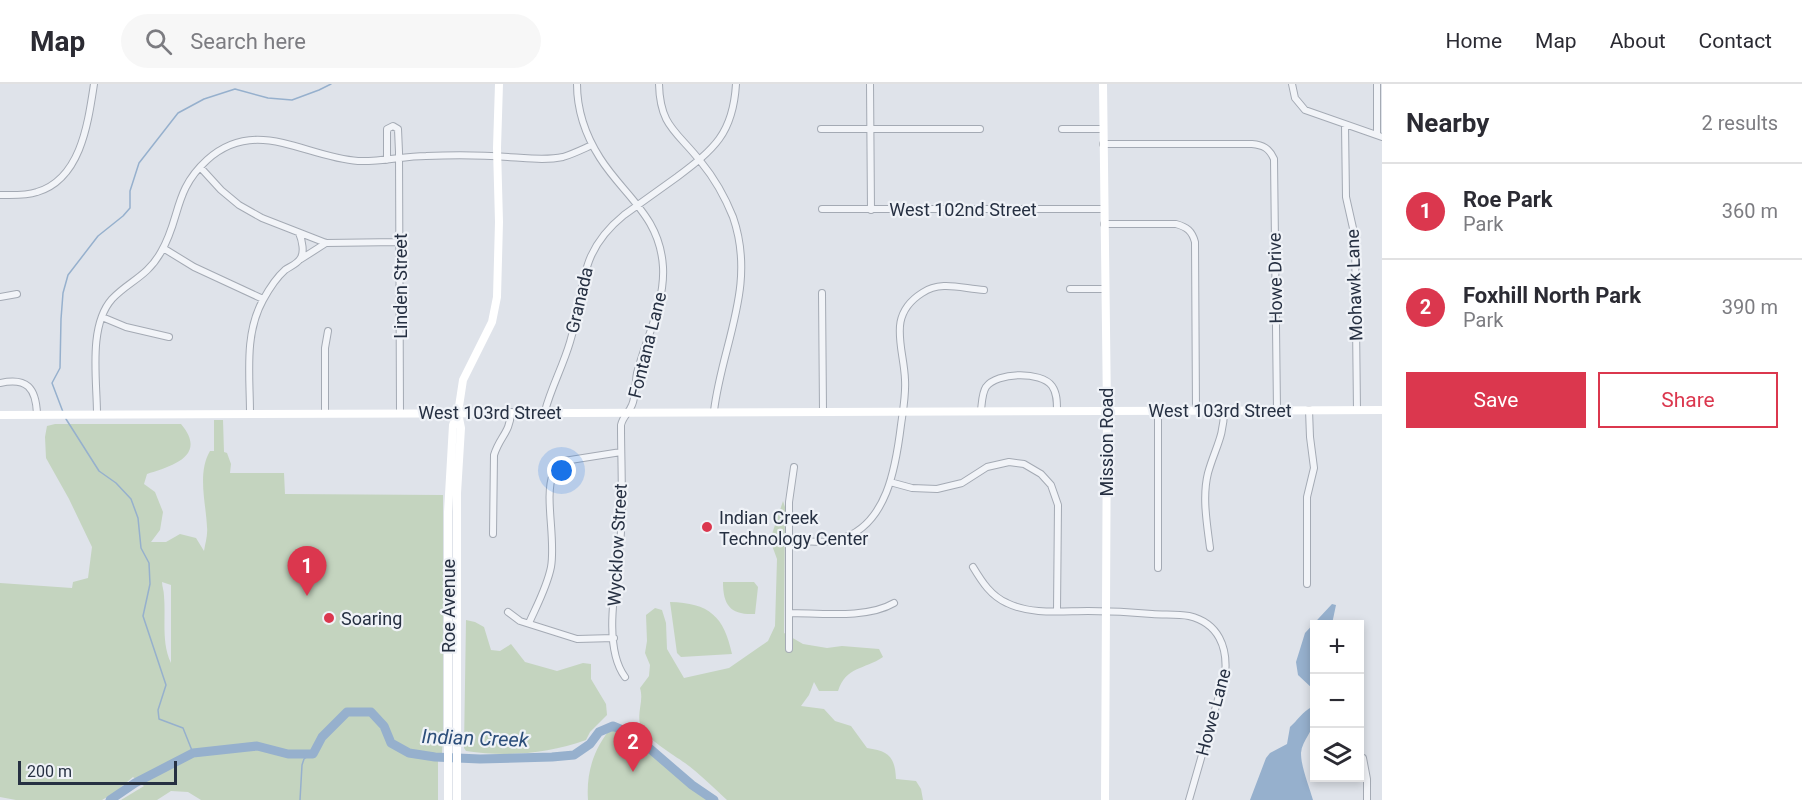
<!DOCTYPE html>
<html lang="en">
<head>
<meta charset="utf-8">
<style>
	:root { --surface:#fff; --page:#f7f7f7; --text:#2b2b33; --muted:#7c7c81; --line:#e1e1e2; --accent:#db374e }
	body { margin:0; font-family:Roboto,sans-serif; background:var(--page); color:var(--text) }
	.controls { position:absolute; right:18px; bottom:18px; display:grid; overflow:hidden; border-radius:0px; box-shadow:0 3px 9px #0003 }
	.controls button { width:54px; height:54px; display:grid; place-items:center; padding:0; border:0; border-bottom:2px solid var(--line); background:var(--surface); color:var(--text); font:30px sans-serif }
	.scale { position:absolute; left:18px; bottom:15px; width:159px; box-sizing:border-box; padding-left:6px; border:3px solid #263042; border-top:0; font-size:16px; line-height:21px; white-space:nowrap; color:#263042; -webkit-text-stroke:4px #eff2f7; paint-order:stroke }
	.you { position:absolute; left:562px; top:387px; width:21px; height:21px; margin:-15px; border:4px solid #fff; border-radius:50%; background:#1a73e8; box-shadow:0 0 0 9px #1a73e833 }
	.badge { display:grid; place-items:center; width:39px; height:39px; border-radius:50%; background:var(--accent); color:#fff; font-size:20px; font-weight:700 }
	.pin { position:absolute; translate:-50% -50px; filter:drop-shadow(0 2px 3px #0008) }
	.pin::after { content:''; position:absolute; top:32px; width:21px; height:18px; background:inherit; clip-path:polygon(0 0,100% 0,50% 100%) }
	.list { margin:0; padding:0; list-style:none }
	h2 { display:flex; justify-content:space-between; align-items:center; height:78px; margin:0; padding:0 24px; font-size:26px }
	h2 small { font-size:20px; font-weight:400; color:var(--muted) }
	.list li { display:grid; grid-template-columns:39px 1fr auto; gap:18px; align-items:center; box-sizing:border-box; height:96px; padding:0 24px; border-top:2px solid var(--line) }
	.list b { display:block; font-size:22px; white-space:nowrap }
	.list p { margin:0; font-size:20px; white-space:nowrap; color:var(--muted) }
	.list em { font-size:20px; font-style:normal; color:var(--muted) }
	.actions { display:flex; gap:12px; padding:18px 24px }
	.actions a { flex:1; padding:14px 0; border:2px solid var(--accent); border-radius:0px; text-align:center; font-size:21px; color:var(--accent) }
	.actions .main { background:var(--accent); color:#fff }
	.icon { flex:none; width:33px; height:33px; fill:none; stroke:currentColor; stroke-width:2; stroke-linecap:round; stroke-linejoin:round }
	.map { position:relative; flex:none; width:1382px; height:716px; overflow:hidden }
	header { display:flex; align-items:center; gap:36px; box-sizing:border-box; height:84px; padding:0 30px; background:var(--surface); border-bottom:2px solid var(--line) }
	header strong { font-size:28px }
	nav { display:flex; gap:33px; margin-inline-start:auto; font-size:21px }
	.search { width:420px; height:54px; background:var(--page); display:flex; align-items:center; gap:15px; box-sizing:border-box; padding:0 21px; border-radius:33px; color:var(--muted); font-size:22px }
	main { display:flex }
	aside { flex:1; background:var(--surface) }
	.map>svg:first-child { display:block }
	.green { fill:#c4d4bf; fill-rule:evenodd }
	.water { fill:#96b0cd }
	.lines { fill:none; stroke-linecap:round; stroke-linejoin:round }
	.stream { stroke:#96b0cd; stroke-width:1.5 }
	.river { stroke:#96b0cd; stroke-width:9 }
	.minor-casing { stroke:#a4aab4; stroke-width:8 }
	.minor { stroke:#f2f4f8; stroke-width:6 }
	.secondary { stroke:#fff; stroke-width:8 }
	.poi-dot { fill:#db374e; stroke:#eff2f7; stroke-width:2 }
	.labels { text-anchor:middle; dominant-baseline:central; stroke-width:4.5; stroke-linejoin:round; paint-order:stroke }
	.street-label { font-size:18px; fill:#263042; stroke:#eff2f7 }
	.poi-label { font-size:18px; fill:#263042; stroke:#eff2f7; text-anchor:start }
	.water-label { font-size:20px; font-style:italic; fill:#2c4e7a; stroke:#eff2f7 }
</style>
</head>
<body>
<header>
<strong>Map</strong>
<div class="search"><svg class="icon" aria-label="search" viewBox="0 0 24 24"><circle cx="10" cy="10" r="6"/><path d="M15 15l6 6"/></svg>Search here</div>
<nav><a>Home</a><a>Map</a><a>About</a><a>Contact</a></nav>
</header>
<main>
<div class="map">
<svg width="1382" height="716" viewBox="0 0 1382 716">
	<rect width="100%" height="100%" fill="#dfe3ea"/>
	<!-- green -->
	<path class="green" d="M214 336H223L224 368 227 369 231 380 230 389H284L285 410 443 411V652L442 670 438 669V716H201L188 708 171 707 157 716H121L144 702 133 693 114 709 102 716H16L0 713V499L72 504 73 498 88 494 92 463 69 415 46 374 45 353 47 342 55 340H181C208 372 172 382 147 390L144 400 155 408 163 428 160 446 151 458H166L180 450 196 454 204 467C205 460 208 451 207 443 206 419 197 389 210 367H214ZM162 498 171 501V579C161 558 166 534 164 512 164 507 162 502 162 498Z
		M783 417 785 423 784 549 803 560 827 564 842 562 879 565 883 573C864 586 846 582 838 607H819L814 598 809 611 801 622 824 625 835 637 851 642 867 664C889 667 895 673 896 695L916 697 921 705 923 716H727C714 704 700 690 685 679 674 671 644 654 640 640 637 627 644 617 640 604L649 592 650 581 645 569 647 557 646 531 655 524 662 526 666 539 667 565 684 594 729 584 768 557 775 542 777 475 770 456Z
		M723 498H754L758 503 755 530C731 531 723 522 723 498Z
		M670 518C709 519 724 532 732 570L681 573 677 569Z
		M466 536 475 538 484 543 491 566 500 567 511 560 525 578 557 587 583 579 591 580V595L606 620 607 631 590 648 586 656C547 670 506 673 466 667L464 664Z
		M613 642 634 651 692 701 714 716H588C586 688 594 663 613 642Z"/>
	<!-- water -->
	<path class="water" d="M1332 520 1336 521 1332 540H1314V606L1298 591 1296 578 1305 549Z
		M1312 623C1323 639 1302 653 1301 669 1301 683 1309 702 1313 716H1250L1266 674 1270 669 1287 660 1290 643C1297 637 1303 627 1312 623Z"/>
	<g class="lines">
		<!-- stream -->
		<path class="stream" d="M63 328 52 299 60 284 61 235 63 209 68 191 98 152 123 132 130 124V107L139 79 178 29 204 15 235 5 268 14 292 16 319 6 331 0
			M66 335 99 387 116 399 131 415 138 434 141 464 149 479 150 500 143 532 166 601 158 626 159 635 183 644 193 669
			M300 716 302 681 304 675 311 670"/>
		<!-- river -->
		<path class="river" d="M110 716 135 699 193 669 257 662 288 670H313L322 653 347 628H371L384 642 391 659 409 669 435 673 480 675 552 673 574 671 590 660 599 648 613 642 634 651 692 701 714 716"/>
		<defs>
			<path id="minor" d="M577 0C577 26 586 52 600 74 624 112 660 132 663 183 665 219 646 254 637 289 635 299 636 312 632 321 629 329 623 332 621 341 621 376 623 412 621 447 619 487 600 559 625 593
				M659 0C660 43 677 47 701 78 715 95 725 113 733 133 757 202 722 260 714 327
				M870 0 871 126
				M1292 0 1295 14 1305 26 1382 53
				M1377 0V51
				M1345 41 1346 113 1355 153 1357 326
				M821 45H980
				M1062 45H1103
				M1103 60H1252C1263 61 1269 64 1274 75L1277 326
				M387 76V45L393 42 398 45 399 68 400 329
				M200 83 221 106 239 121 262 134 326 159 399 158
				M0 111C12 111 25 112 37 108 81 95 88 39 94 0
				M822 125H1104
				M1104 140H1176C1187 143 1192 147 1195 158L1196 326
				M163 164 194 183 263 215
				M301 175 326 159
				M1070 205H1105
				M822 209 823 327
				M0 213 17 210
				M102 233 126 243 169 253
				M0 299C27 293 36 304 37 330
				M981 326C982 319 982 309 986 303 997 288 1041 287 1052 302 1057 309 1057 318 1057 326
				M545 327C551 304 563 282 570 258 586 205 576 170 624 131 642 118 659 106 677 93 714 65 733 50 736 0
				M325 328V264L328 247
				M250 329C250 292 244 250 263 216 269 205 276 194 285 186 289 183 297 180 300 175 305 169 302 156 299 149
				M97 330C97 296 88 242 112 215 129 197 147 193 161 168 181 134 173 107 207 76 256 32 304 73 358 77 381 78 404 72 426 72 453 71 481 71 508 73 526 74 545 77 563 73 573 70 583 65 592 61
				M890 398 912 404 937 405 962 399 987 383 1009 378 1024 380 1041 390 1051 401 1058 421 1057 527
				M493 450 494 371C500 352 510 349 511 328
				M790 456C806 457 824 460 840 455 887 442 896 382 901 341 903 326 906 311 905 296 904 263 886 232 922 209 941 196 963 205 984 206
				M1210 464C1207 440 1202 413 1208 389 1215 364 1224 353 1224 326
				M973 483C982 498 991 512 1007 519 1031 531 1062 527 1088 527 1110 527 1131 528 1152 530 1164 531 1177 530 1189 532 1219 539 1228 564 1225 591L1189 716
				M1158 484V326
				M1307 500V413L1314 384 1310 353 1309 326
				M508 528 520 537 577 555 614 554
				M789 529C820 529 867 535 894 519
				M529 539C537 521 547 503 551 483 556 455 544 413 553 390 555 384 559 380 564 377L621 368
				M789 565V418L794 383
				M1363 674 1367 695V716"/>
		</defs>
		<!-- minor casing -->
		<use href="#minor" class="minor-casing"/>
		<!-- minor -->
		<use href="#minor" class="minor"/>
		<!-- secondary -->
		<path class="secondary" d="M1103 0 1107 326 1105 716
			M0 331 1382 326
			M448 716V428L453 341 458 329 463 296 492 238 497 213 499 138 497 64 499 0
			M457 716V409L461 344 458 329"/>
	</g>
	<!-- markers -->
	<g class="poi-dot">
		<circle cx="707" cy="443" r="6"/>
		<circle cx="329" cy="534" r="6"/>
	</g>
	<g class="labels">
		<!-- street labels -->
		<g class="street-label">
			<text x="963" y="125">West 102nd Street</text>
			<text transform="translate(1275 194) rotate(-91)">Howe Drive</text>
			<text transform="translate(1354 201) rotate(-92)">Mohawk Lane</text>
			<text transform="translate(400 202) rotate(-90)">Linden Street</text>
			<text transform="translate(579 216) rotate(-77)">Granada</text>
			<text transform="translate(647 261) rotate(-76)">Fontana Lane</text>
			<text x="1220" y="326">West 103rd Street</text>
			<text x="490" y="328">West 103rd Street</text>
			<text transform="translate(1106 358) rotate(-90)">Mission Road</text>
			<text transform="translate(617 461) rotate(-87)">Wycklow Street</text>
			<text transform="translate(448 522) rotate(-90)">Roe Avenue</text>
			<text transform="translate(1213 628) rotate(-75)">Howe Lane</text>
		</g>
		<!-- poi labels -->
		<g class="poi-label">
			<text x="719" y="433">Indian Creek<tspan x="719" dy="21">Technology Center</tspan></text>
			<text x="341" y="534">Soaring</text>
		</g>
		<!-- water labels -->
		<g class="water-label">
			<text transform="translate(475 654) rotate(2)">Indian Creek</text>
		</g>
	</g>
</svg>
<div class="controls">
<button>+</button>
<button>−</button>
<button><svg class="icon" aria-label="layers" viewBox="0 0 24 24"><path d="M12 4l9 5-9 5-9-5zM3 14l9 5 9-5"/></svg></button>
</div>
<div class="scale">200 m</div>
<div class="you"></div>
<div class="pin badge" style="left:307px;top:512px">1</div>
<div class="pin badge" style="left:633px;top:688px">2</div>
</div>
<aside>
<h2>Nearby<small>2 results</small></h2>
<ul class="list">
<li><span class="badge">1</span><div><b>Roe Park</b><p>Park</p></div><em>360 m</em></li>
<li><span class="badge">2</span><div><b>Foxhill North Park</b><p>Park</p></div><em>390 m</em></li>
</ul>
<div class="actions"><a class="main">Save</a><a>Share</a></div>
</aside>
</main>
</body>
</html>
